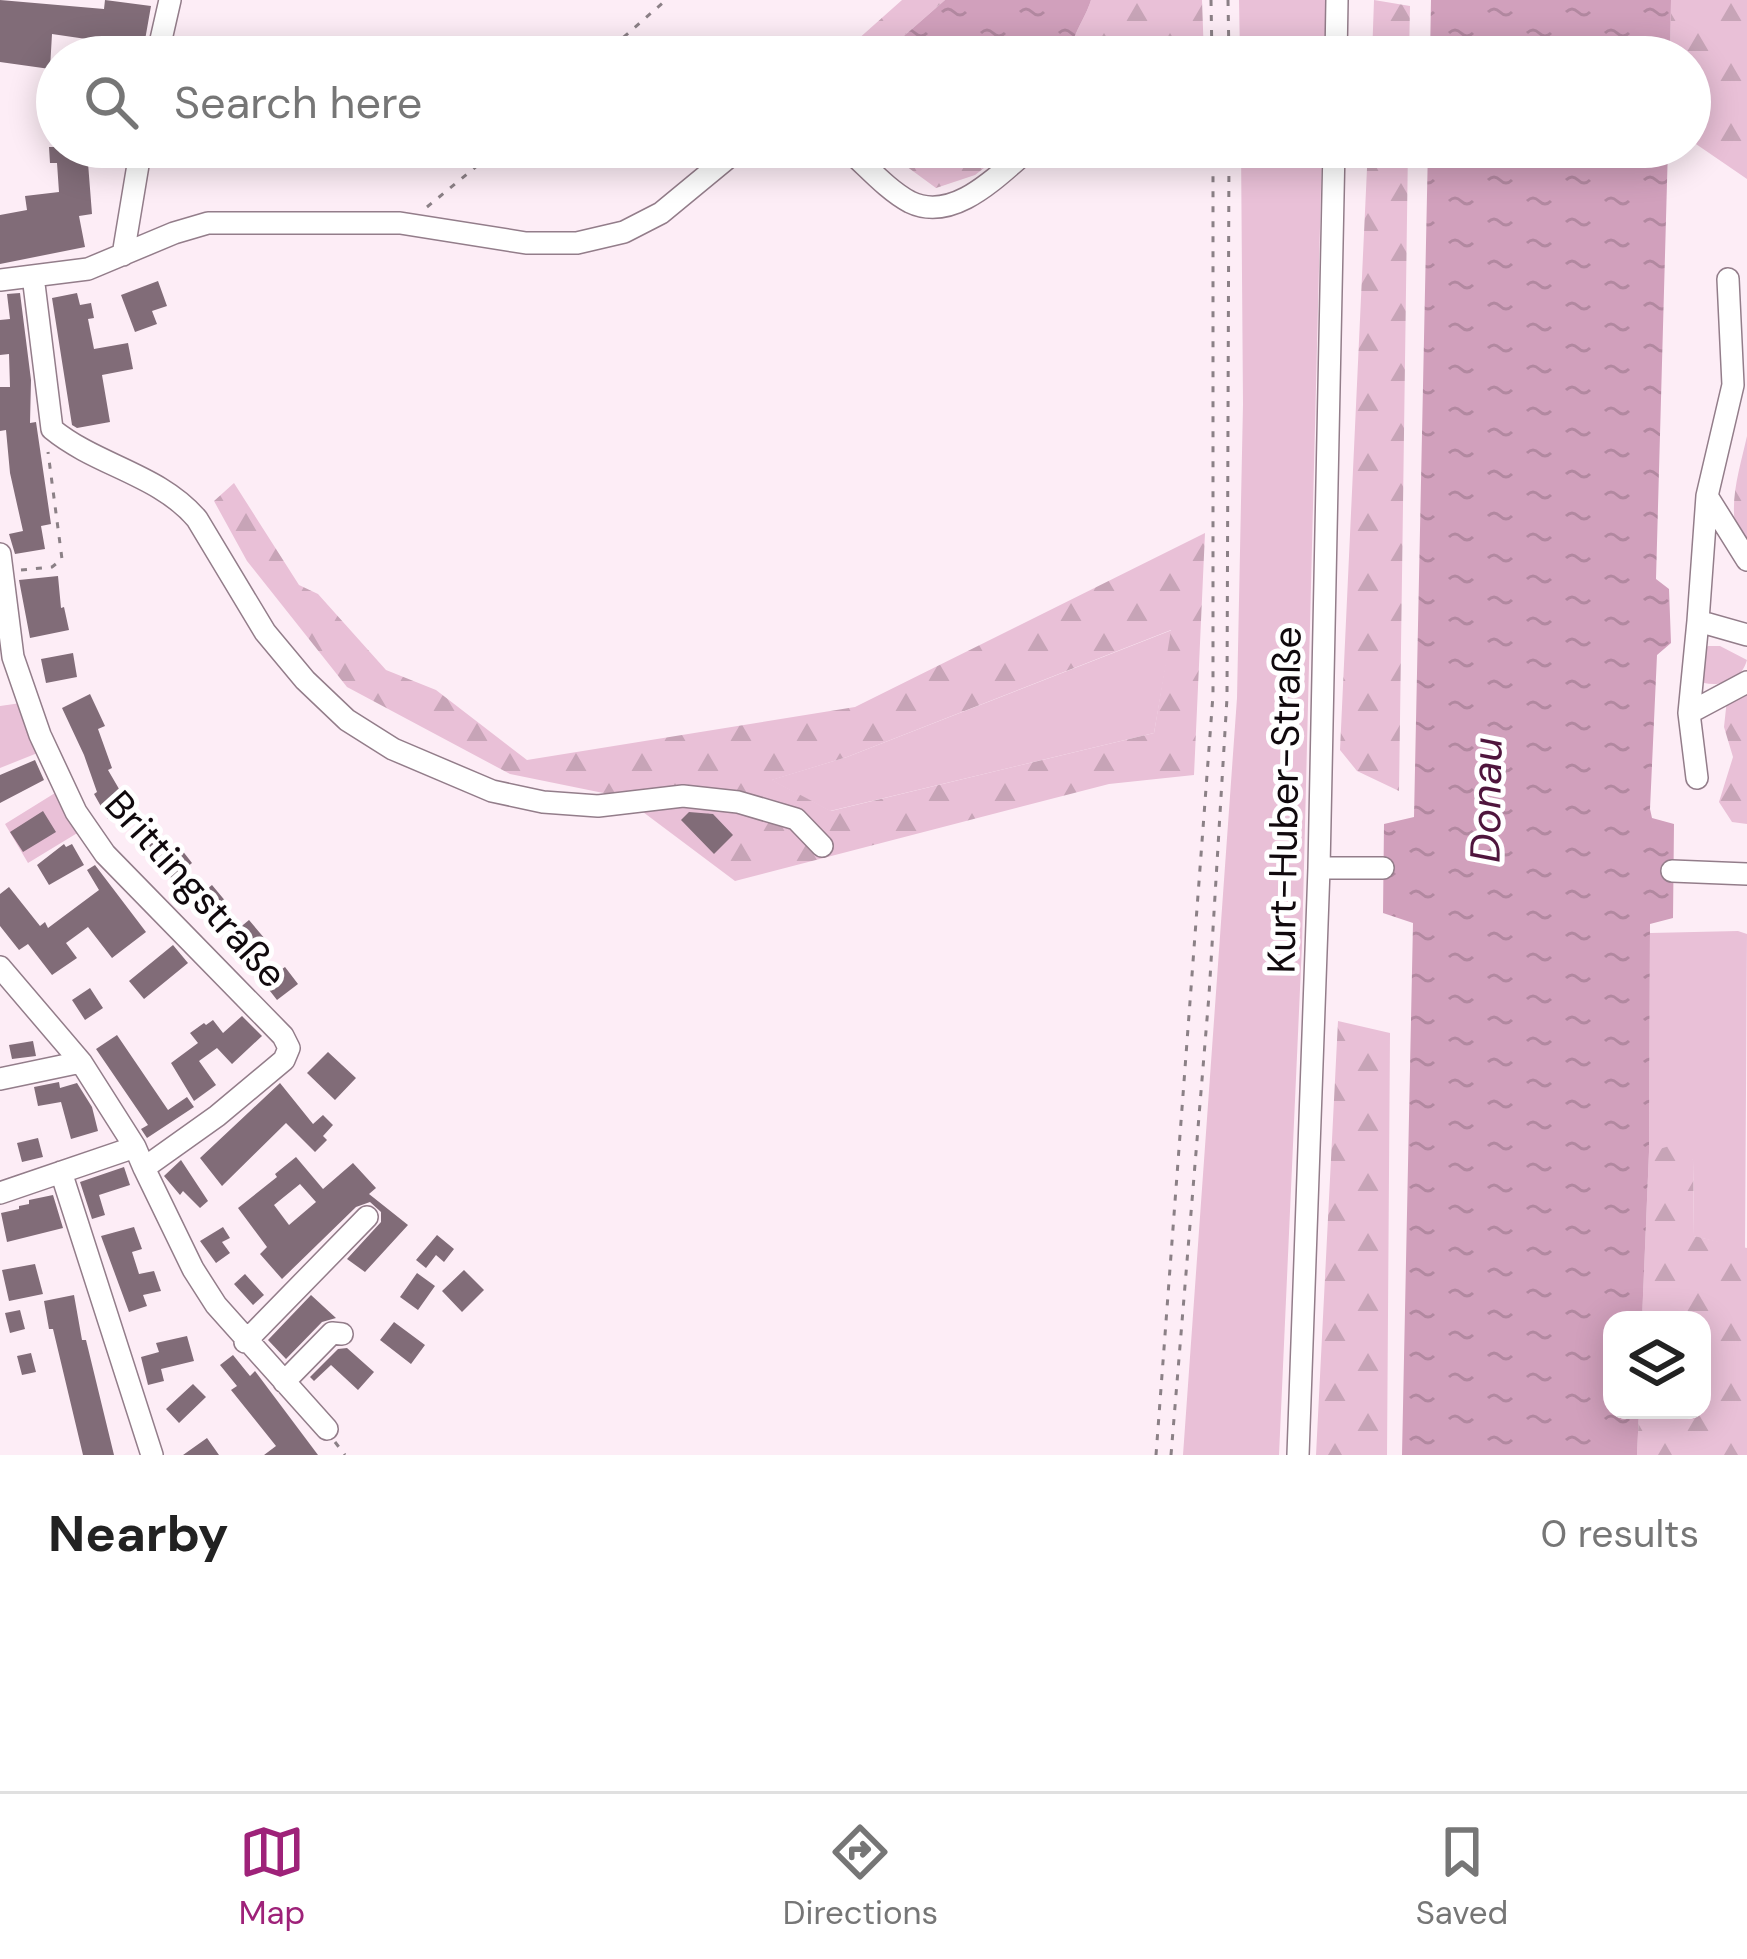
<!DOCTYPE html>
<html lang="en">
<head>
<meta charset="utf-8">
<style>
	:root { --surface:#fff; --page:#f2f2f2; --text:#222; --muted:#767676; --line:#e0e0e0; --accent:#9e2279 }
	body { margin:0; font-family:"DM Sans",sans-serif; background:var(--page); color:var(--text) }
	.controls { position:absolute; right:36px; bottom:36px; display:grid; overflow:hidden; border-radius:24px; box-shadow:0 6px 30px #0003 }
	.controls button { width:108px; height:108px; display:grid; place-items:center; padding:0; border:0; border-bottom:3px solid var(--line); background:var(--surface); color:var(--text); font:60px sans-serif }
	.list { margin:0; padding:0; list-style:none }
	h2 { display:flex; justify-content:space-between; align-items:center; height:156px; margin:0; padding:0 48px; font-size:51px }
	h2 small { font-size:39px; font-weight:400; color:var(--muted) }
	.icon { flex:none; width:66px; height:66px; fill:none; stroke:currentColor; stroke-width:2; stroke-linecap:round; stroke-linejoin:round }
	.map { position:relative; flex:none; width:1747px; height:1455px; overflow:hidden }
	.search { position:absolute; background:var(--surface); box-shadow:0 6px 30px #0003; left:36px; right:36px; top:36px; height:132px; display:flex; align-items:center; gap:30px; box-sizing:border-box; padding:0 42px; border-radius:66px; color:var(--muted); font-size:45px }
	.sheet { height:336px; background:var(--surface) }
	nav { display:flex; justify-content:space-around; align-items:center; box-sizing:border-box; height:168px; border-top:3px solid var(--line); background:var(--surface); font-size:33px; color:var(--muted) }
	nav a { display:grid; justify-items:center; gap:6px }
	nav .on { color:var(--accent) }
	.map>svg:first-child { display:block }
	.grass { fill:#e9c0d7 }
	.forest { fill:url(#forest-firs); fill-rule:evenodd }
	.water { fill:url(#water-ripples) }
	.building { fill:#816c78; fill-rule:evenodd }
	.lines { fill:none; stroke-linecap:round; stroke-linejoin:round }
	.minor-casing { stroke:#937d8a; stroke-width:24 }
	.path { stroke:#8b8086; stroke-width:3; stroke-dasharray:6 9; stroke-linecap:butt }
	.minor { stroke:#fff; stroke-width:21 }
	.labels { text-anchor:middle; dominant-baseline:central; stroke-width:10; stroke-linejoin:round; paint-order:stroke }
	.street-label { font-size:39px; fill:#10090d; stroke:#fff }
	.water-label { font-size:42px; font-style:italic; fill:#4f153d; stroke:#fff }
</style>
</head>
<body>
<div class="map">
<svg width="1747" height="1455" viewBox="0 0 1747 1455">
	<defs>
		<pattern id="forest-firs" width="22" height="20" patternUnits="userSpaceOnUse" patternTransform="scale(3)"><rect width="22" height="20" fill="#e9c0d7"/><path d="M5 1l3.5 6h-7zM16 11l3.5 6h-7z" fill="#c7a4b7"/></pattern>
		<pattern id="water-ripples" width="26" height="14" patternUnits="userSpaceOnUse" patternTransform="scale(3)"><rect width="26" height="14" fill="#d1a0bc"/><path d="M2 4q2-2 4 0t4 0M15 11q2-2 4 0t4 0" fill="none" stroke="#b288a0"/></pattern>
	</defs>
	<rect width="100%" height="100%" fill="#fdedf6"/>
	<!-- grass -->
	<path class="grass" d="M1239 0H1326L1324 57H1240Z
		M1241 147H1322L1302 945 1279 1455H1183L1237 698 1243 404Z
		M1172 630 1154 733 830 811 771 780 847 757Z
		M1708 646H1720L1747 660C1742 679 1723 687 1704 683L1700 677 1703 651Z
		M21 703 40 752 0 768V706Z
		M55 793 79 832 28 863 5 824Z
		M1738 931 1747 934 1745 1249 1694 1236 1693 1160 1649 1152 1650 933Z"/>
	<!-- forest -->
	<path class="forest" d="M902 0H945L880 57H838Z
		M1091 0H1202L1204 57H1185L1156 36 1128 57H1070C1070 37 1085 20 1091 0Z
		M1374 0 1410 6 1409 57H1372Z
		M1671 0H1747V179L1693 142 1690 134V57H1670Z
		M880 147H1011L975 175 936 188Z
		M1368 147H1408L1399 791 1357 771 1340 750Z
		M1747 436V552C1722 519 1739 473 1747 436Z
		M234 483 299 585 318 594 386 670 436 690 527 760 855 707 1205 533 1194 775 1109 784 735 881 623 797 510 774 347 687 247 561 214 501ZM1171 630 1154 733 831 811 772 780 847 757Z
		M1747 689V824L1732 822 1719 802 1733 757 1724 727 1727 699Z
		M1338 1021 1390 1033 1387 1455H1316Z
		M1673 1145 1693 1160 1694 1236 1747 1248V1455H1637L1639 1410H1702V1320H1642L1649 1152Z"/>
	<!-- water -->
	<path class="water" d="M945 0H1091C1085 20 1070 37 1070 57H880Z
		M1431 0H1671L1670 57H1430Z
		M1428 147H1668L1656 579 1669 589 1671 643 1657 655 1650 809 1652 818 1674 824 1673 918 1650 924 1649 1152 1642 1320H1612V1410H1639L1637 1455H1402L1413 923 1383 913 1384 824 1414 817Z"/>
	<!-- building -->
	<path class="building" d="M0 0 104 9 105 0 151 6 142 57 99 52 100 41 52 34 50 69 0 62Z
		M49 147H117L116 163H88L92 214 79 216 85 247 0 264V215L27 210 25 196 59 192 57 163H50Z
		M158 281 167 306 152 311 157 324 135 332 121 295Z
		M20 293 31 380 30 423 36 422 51 524 41 526 45 549 15 554 9 534 23 531 10 473 6 430 0 431V387H10L9 354 0 355V320L10 319 7 294Z
		M77 293 80 305 91 303 94 318 88 319 94 349 128 343 133 369 102 375 110 422 77 428 72 425 52 298Z
		M58 576 61 608 64 607 69 630 30 638 19 580Z
		M73 653 77 677 46 683 41 659Z
		M90 694 105 726 98 729 112 768 108 770 129 806 108 819 94 794 97 792 84 755 62 708Z
		M35 760 44 780 0 803V775Z
		M43 811 56 832 23 852 10 832Z
		M689 812 713 814 733 835 714 854 681 820Z
		M146 820 170 851 178 845 192 863 172 879 147 847 141 851 128 834Z
		M64 844 66 847 72 844 84 865 49 885 37 865Z
		M95 865 146 932 112 958 88 927 66 943 77 958 52 975 28 944 19 950 0 926V894L9 887 40 926 45 922 48 928 99 890 87 870Z
		M212 885 227 903 206 920 191 902Z
		M249 920 271 946 248 966 226 939Z
		M173 945 188 963 144 999 129 981Z
		M285 967 298 984 277 1000 263 982Z
		M90 988 103 1008 85 1020 72 1000Z
		M242 1016 262 1036 232 1064 217 1048 199 1061 216 1085 194 1101 171 1063 198 1043 190 1033 204 1023 206 1025 213 1020 223 1033Z
		M117 1035 168 1110 187 1097 194 1107 147 1138 141 1129 148 1125 96 1049Z
		M33 1041 36 1056 12 1059 9 1045Z
		M328 1052 356 1078 335 1100 307 1073Z
		M59 1082 60 1088 77 1083 92 1107 98 1131 71 1139 61 1102 38 1106 34 1087Z
		M280 1083 313 1124 323 1115 333 1125 323 1136 327 1140 315 1152 286 1123 222 1186 200 1158Z
		M38 1138 43 1157 22 1162 17 1143Z
		M296 1157 323 1189 353 1163 376 1188 369 1194 408 1225 365 1272 347 1259 381 1222V1212L370 1202 356 1207 282 1279 260 1254 267 1247 238 1208 277 1177 275 1174ZM300 1184 316 1202 289 1225 274 1205Z
		M181 1160 208 1201 200 1208 183 1191 180 1195 164 1176Z
		M124 1167 130 1185 99 1195 105 1215 92 1219 80 1182Z
		M53 1195 63 1228 7 1242 1 1213 19 1209V1206L29 1204V1200Z
		M134 1227 142 1249 132 1252 139 1274 154 1271 161 1291 143 1295 147 1306 129 1312 101 1236Z
		M223 1227 230 1238 222 1242 230 1253 216 1263 200 1241Z
		M437 1235 454 1249 444 1262 436 1255 426 1268 416 1260Z
		M35 1264 43 1294 9 1301 2 1270Z
		M464 1270 484 1290 462 1312 442 1291Z
		M417 1273 435 1286 418 1310 400 1297Z
		M245 1274 264 1295 253 1305 234 1284Z
		M74 1295 82 1340H86L114 1455H83L53 1329H49L44 1301Z
		M311 1295 336 1318 322 1322 286 1359 268 1340Z
		M20 1310 25 1329 10 1333 5 1313Z
		M394 1322 425 1345 411 1364 380 1340Z
		M187 1336 194 1361 161 1369 164 1381 148 1385 141 1357 159 1352 156 1343Z
		M347 1348 374 1372 358 1390 331 1365 314 1381 310 1377 338 1349Z
		M31 1353 36 1372 22 1375 17 1356Z
		M233 1355 250 1376 255 1371 318 1455H264L276 1446 231 1390 237 1386 220 1365Z
		M193 1384 206 1397 179 1423 166 1409Z
		M207 1438 219 1455H183Z"/>
	<g class="lines">
		<defs>
			<path id="minor" d="M157 57 170 0
				M1336 57 1337 0
				M845 147C865 164 887 190 910 202 955 224 1001 172 1032 147
				M123 255 141 147
				M33 276 52 429C97 466 159 474 197 519L265 632 305 680 347 720 393 749 492 791 543 802 598 806 683 796 738 802 796 819 822 846
				M1728 279 1733 385 1707 496 1698 621 1747 635
				M0 280 88 269 174 233 208 223H400L526 243H577L624 232 661 213 741 147
				M1707 496 1747 560
				M0 554 13 657 40 735 76 812 105 854 283 1036 289 1048 284 1060 217 1116 144 1168 135 1147 0 1193
				M1689 713 1747 682
				M1697 778 1689 713 1698 621
				M1319 868H1383
				M1672 871 1747 874
				M0 967 81 1062 135 1147
				M0 1079 81 1062
				M144 1168 193 1269 216 1305 327 1429
				M61 1172 152 1455
				M245 1342 367 1217
				M284 1382 332 1333 342 1334
				M1298 1455 1319 868 1334 147"/>
		</defs>
		<!-- minor casing -->
		<use href="#minor" class="minor-casing"/>
		<!-- path -->
		<path class="path" d="M1211 0 1212 57
			M1228 0 1229 57
			M601 57 666 0
			M427 207 500 147
			M21 570 52 567 62 559 48 452
			M335 1442 345 1455
			M1156 1455 1213 695V147
			M1171 1455 1209 995 1227 698 1229 147"/>
		<!-- minor -->
		<use href="#minor" class="minor"/>
	</g>
	<g class="labels">
		<!-- street labels -->
		<g class="street-label">
			<text transform="translate(1284 800) rotate(-89)">Kurt-Huber-Straße</text>
			<text transform="translate(196 889) rotate(48)">Brittingstraße</text>
		</g>
		<!-- water labels -->
		<g class="water-label">
			<text transform="translate(1486 800) rotate(-89)">Donau</text>
		</g>
	</g>
</svg>
<div class="controls">
<button><svg class="icon" aria-label="layers" viewBox="0 0 24 24"><path d="M12 4l9 5-9 5-9-5zM3 14l9 5 9-5"/></svg></button>
</div>
<div class="search"><svg class="icon" aria-label="search" viewBox="0 0 24 24"><circle cx="10" cy="10" r="6"/><path d="M15 15l6 6"/></svg>Search here</div>
</div>
<section class="sheet">
<h2>Nearby<small>0 results</small></h2>
<ul class="list">
</ul>
</section>
<nav>
<a class="on"><svg class="icon" aria-label="map" viewBox="0 0 24 24"><path d="M3 6l6-2 6 2 6-2v14l-6 2-6-2-6 2zM9 4v14M15 6v14"/></svg>Map</a>
<a><svg class="icon" aria-label="directions" viewBox="0 0 24 24"><path d="M12 3l9 9-9 9-9-9zM9 14v-3h6M13 9l2 2-2 2"/></svg>Directions</a>
<a><svg class="icon" aria-label="saved" viewBox="0 0 24 24"><path d="M7 4h10v16l-5-4-5 4z"/></svg>Saved</a>
</nav>
</body>
</html>
